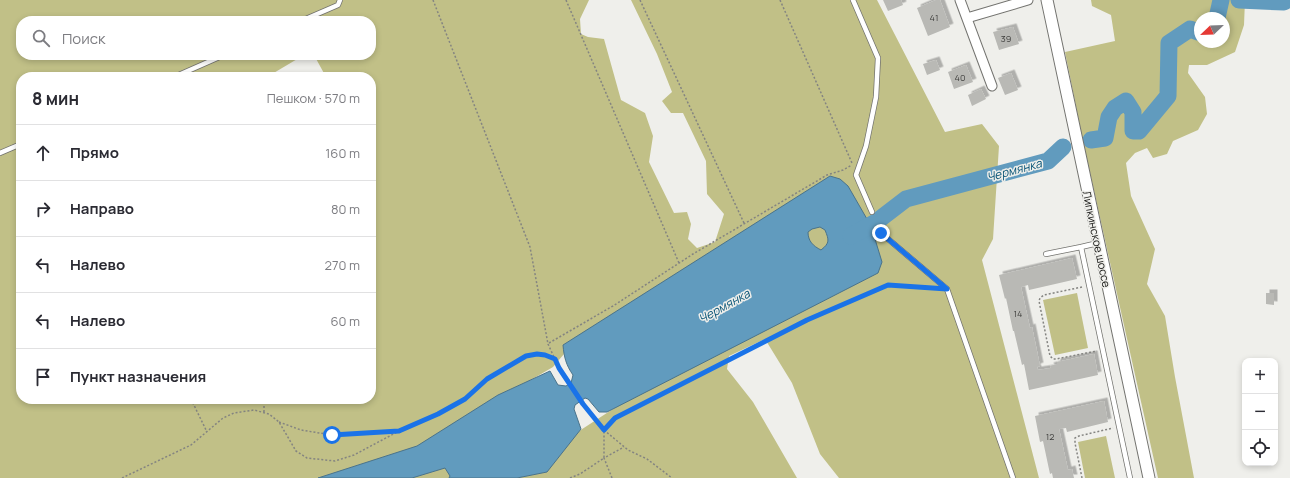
<!DOCTYPE html>
<html lang="ru">
<head>
<meta charset="utf-8">
<style>
	:root { --surface:#fff; --page:#f7f7f7; --text:#2b2b33; --muted:#7c7c81; --line:#e1e1e2 }
	body { margin:0; font-family:Manrope,sans-serif; background:var(--page); color:var(--text) }
	.controls { position:absolute; right:12px; bottom:12px; display:grid; overflow:hidden; border-radius:8px; box-shadow:0 2px 6px #0003 }
	.controls button { width:36px; height:36px; display:grid; place-items:center; padding:0; border:0; border-bottom:1px solid var(--line); background:var(--surface); color:var(--text); font:20px sans-serif }
	.compass { position:absolute; left:1194px; top:12px; width:36px; height:36px; border-radius:50%; background:var(--surface); box-shadow:0 2px 6px #0003; rotate:247deg }
	.stop { position:absolute; width:12px; height:12px; margin:-9px; border:3px solid #1a73e8; border-radius:50%; background:#fff }
	.stop.end { background:#1a73e8; border-color:#fff; box-shadow:0 1px 4px #0008 }
	.list { margin:0; padding:0; list-style:none }
	h2 { display:flex; justify-content:space-between; align-items:center; height:52px; margin:0; padding:0 16px; font-size:17px }
	h2 small { font-size:13px; font-weight:400; color:var(--muted) }
	.list li { display:grid; grid-template-columns:26px 1fr auto; gap:12px; align-items:center; box-sizing:border-box; height:56px; padding:0 16px; border-top:1px solid var(--line) }
	.list b { display:block; font-size:15px; white-space:nowrap }
	.list em { font-size:13px; font-style:normal; color:var(--muted) }
	.icon { flex:none; width:22px; height:22px; fill:none; stroke:currentColor; stroke-width:2; stroke-linecap:round; stroke-linejoin:round }
	.map { position:relative; flex:none; width:1290px; height:478px; overflow:hidden }
	.search { position:absolute; background:var(--surface); box-shadow:0 2px 6px #0003; left:16px; top:16px; width:360px; height:44px; display:flex; align-items:center; gap:10px; box-sizing:border-box; padding:0 14px; border-radius:16px; color:var(--muted); font-size:15px }
	.panel { position:absolute; background:var(--surface); box-shadow:0 2px 6px #0003; left:16px; top:72px; width:360px; height:332px; border-radius:16px }
	.map>svg:first-child { display:block }
	.green { fill:#c1c087; fill-rule:evenodd }
	.water { fill:#619bbe; stroke:#4a738b; fill-rule:evenodd }
	.lines { fill:none; stroke-linecap:round; stroke-linejoin:round }
	.river { stroke:#619bbe; stroke-width:17 }
	.building { fill:#b9b9b5; filter:url(#shadow) }
	.service-casing { stroke:#73736f; stroke-width:6 }
	.minor-casing { stroke:#73736f; stroke-width:11 }
	.tertiary-casing { stroke:#73736f; stroke-width:13 }
	.path { stroke:#848481; stroke-width:1.5; stroke-dasharray:2 2; stroke-linecap:butt }
	.service { stroke:#fff; stroke-width:4.5 }
	.minor { stroke:#fff; stroke-width:9 }
	.tertiary { stroke:#fff; stroke-width:11 }
	.route { stroke:#1a73e8; stroke-width:5 }
	.labels { text-anchor:middle; dominant-baseline:central; stroke-width:3; stroke-linejoin:round; paint-order:stroke }
	.number-label { font-size:9px; fill:#3e3e3c }
	.street-label { font-size:11px; fill:#151513; stroke:#efefeb }
	.water-label { font-size:12px; font-style:italic; fill:#085477; stroke:#efefeb }
</style>
</head>
<body>
<div class="map">
<svg width="1290" height="478" viewBox="0 0 1290 478">
	<defs>
		<filter id="shadow"><feDropShadow dx="3.5" dy="-3.5" stdDeviation="0" flood-color="#0004"/></filter>
	</defs>
	<rect width="100%" height="100%" fill="#efefeb"/>
	<!-- green -->
	<path class="green" d="M0 0H589L580 19 581 34 588 37 604 39 621 100 645 113 653 136 649 162 674 213 687 212 691 224 688 239 697 248 715 242 724 214 707 194 706 161 683 113H671L662 101 672 92 657 54 631 0H877L945 132 982 124 999 146 993 239 982 260 1039 478H839L820 454 792 383 765 339 729 356 727 369 753 402 797 478H510L573 435 633 396 813 300 845 188 564 354 553 367 498 399 488 419 347 478H0ZM21 21H371V55H314L326 77H371V399H21V77H271L272 74 304 55H21Z
		M1091 0H1245L1244 25 1235 52 1207 65H1189L1188 73 1205 97 1207 114 1198 130 1173 141 1167 154 1153 158 1147 148 1135 153 1126 163 1131 196 1155 249 1147 284 1165 316 1175 377 1194 478H1158L1083 141 1065 52 1115 41 1111 15 1092 6ZM1200 18H1224V42H1200Z
		M816 223 834 233 823 255 807 246 808 226Z
		M1077 293 1088 348 1055 355 1043 300Z
		M1106 436 1115 478H1085L1078 442Z
		M446 464 454 478H403Z"/>
	<!-- water -->
	<path class="water" d="M830 176 840 179 848 186 871 226 882 262 878 273 607 412H599L588 399 585 398 575 405 574 409 581 429 547 472 517 478H449L450 476 445 468 412 478H318L417 446 498 395 550 371 558 385 566 386 571 383 573 375C566 365 564 357 563 345ZM820 227 825 230C829 240 830 243 821 250 813 246 808 241 808 232L812 229Z"/>
	<g class="lines">
		<!-- river -->
		<path class="river" d="M1239 0 1284 2 1287 0
			M1217 18 1221 0
			M1091 140 1105 138 1109 117 1115 108 1126 101 1133 112V131H1139L1168 96 1169 43 1190 29 1198 32 1200 31
			M851 236 876 222 906 199 1048 161 1063 147"/>
	</g>
	<!-- building -->
	<path class="building" d="M883 0H901L903 5 888 11Z
		M936 0H940L950 27 928 36 917 8Z
		M1013 27 1019 44 999 50 993 32Z
		M936 60 940 70 927 75 923 64Z
		M966 65 973 82 954 89 948 72Z
		M1011 73 1018 90 1005 95 998 78Z
		M981 89 986 99 972 106 968 95Z
		M1072 258 1077 279 1029 290 1028 285 1021 287 1030 328 1032 327 1040 366 1037 367 1038 370 1051 368 1050 366 1057 364V362L1094 354 1098 375 1029 390 1024 364 1022 365 1014 331H1013L1006 298 1005 299 999 275Z
		M1266 293H1274V305L1266 304Z
		M1104 401 1108 422 1067 432 1066 428 1059 429 1068 470 1072 469 1074 478H1053L1052 473 1050 474 1043 441 1040 442 1035 416Z"/>
	<g class="lines">
		<defs>
			<path id="service" d="M853 0 878 58 876 97 866 146 856 175 872 212
				M301 21 338 5 340 0
				M174 77 224 55
				M0 153 21 144
				M881 233 947 289 1013 478
				M1081 247 1098 243
				M1046 254 1081 247 1130 478"/>
			<path id="minor" d="M960 0 992 86
				M967 18 1028 0"/>
			<path id="tertiary" d="M1047 0 1149 478"/>
		</defs>
		<!-- service casing -->
		<use href="#service" class="service-casing"/>
		<!-- minor casing -->
		<use href="#minor" class="minor-casing"/>
		<!-- tertiary casing -->
		<use href="#tertiary" class="tertiary-casing"/>
		<!-- path -->
		<path class="path" d="M433 0 530 247 548 344 559 368 583 404 604 430 615 418 807 320 888 285 934 288
			M566 0 679 263
			M640 0 744 223
			M780 0 852 163
			M1082 287 1044 295 1040 298 1039 301 1050 356 1053 359H1056L1097 351
			M549 343 613 306 693 254 827 175 843 170 852 165
			M191 399 207 432
			M264 412V399
			M279 422 301 430 332 435 397 431
			M604 430 628 450 647 459 672 478
			M122 478 191 445 223 418 234 413 254 410 269 414 279 422 296 451 307 458 335 461 354 455 399 431 438 414 465 399 487 379 508 366 526 357 537 354 545 355 555 359
			M570 478 580 474 604 458V430
			M612 478 604 458 624 447
			M1082 478 1075 443V438L1079 436 1113 428"/>
		<!-- service -->
		<use href="#service" class="service"/>
		<!-- minor -->
		<use href="#minor" class="minor"/>
		<!-- tertiary -->
		<use href="#tertiary" class="tertiary"/>
	</g>
	<g class="lines">
		<!-- route -->
		<path class="route" d="M332 435 399 431 438 414 465 399 487 379 526 356 537 354 545 355 555 359 559 368 583 404 604 430 615 418 807 320 888 285 947 289 881 233"/>
	</g>
	<g class="labels">
		<!-- number labels -->
		<g class="number-label">
			<text x="934" y="17">41</text>
			<text x="1006" y="38">39</text>
			<text x="960" y="77">40</text>
			<text x="1018" y="313">14</text>
			<text x="1050" y="436">12</text>
		</g>
		<!-- street labels -->
		<g class="street-label">
			<text transform="translate(1097 239) rotate(78)">Липкинское шоссе</text>
		</g>
		<!-- water labels -->
		<g class="water-label">
			<text transform="translate(1014 170) rotate(-15)">Чермянка</text>
			<text transform="translate(724 306) rotate(-29)">Чермянка</text>
		</g>
	</g>
</svg>
<div class="controls">
<button>+</button>
<button>−</button>
<button><svg class="icon" aria-label="locate" viewBox="0 0 24 24"><circle cx="12" cy="12" r="6"/><path d="M12 2v4M12 18v4M2 12h4M18 12h4"/></svg></button>
</div>
<svg class="compass" viewBox="-18 -18 36 36"><path d="M0-13l5 13h-10z" fill="#e53935"/><path d="M0 13l5-13h-10z" fill="#7c7c81"/></svg>
<div class="stop" style="left:332px;top:435px"></div>
<div class="stop end" style="left:881px;top:233px"></div>
<div class="search"><svg class="icon" aria-label="search" viewBox="0 0 24 24"><circle cx="10" cy="10" r="6"/><path d="M15 15l6 6"/></svg>Поиск</div>
<section class="panel">
<h2>8 мин<small>Пешком · 570 m</small></h2>
<ul class="list">
<li><svg class="icon" aria-label="ahead" viewBox="0 0 24 24"><path d="M12 20V5M6 11l6-6 6 6"/></svg><div><b>Прямо</b></div><em>160 m</em></li>
<li><svg class="icon" aria-label="right" viewBox="0 0 24 24"><path d="M7 20v-9h11M14 6l5 5-5 5"/></svg><div><b>Направо</b></div><em>80 m</em></li>
<li><svg class="icon" aria-label="left" viewBox="0 0 24 24"><path d="M17 20v-9H6M10 6l-5 5 5 5"/></svg><div><b>Налево</b></div><em>270 m</em></li>
<li><svg class="icon" aria-label="left" viewBox="0 0 24 24"><path d="M17 20v-9H6M10 6l-5 5 5 5"/></svg><div><b>Налево</b></div><em>60 m</em></li>
<li><svg class="icon" aria-label="arrive" viewBox="0 0 24 24"><path d="M6 21V4h12l-3 4 3 4H6"/></svg><div><b>Пункт назначения</b></div></li>
</ul>
</section>
</div>
</body>
</html>
